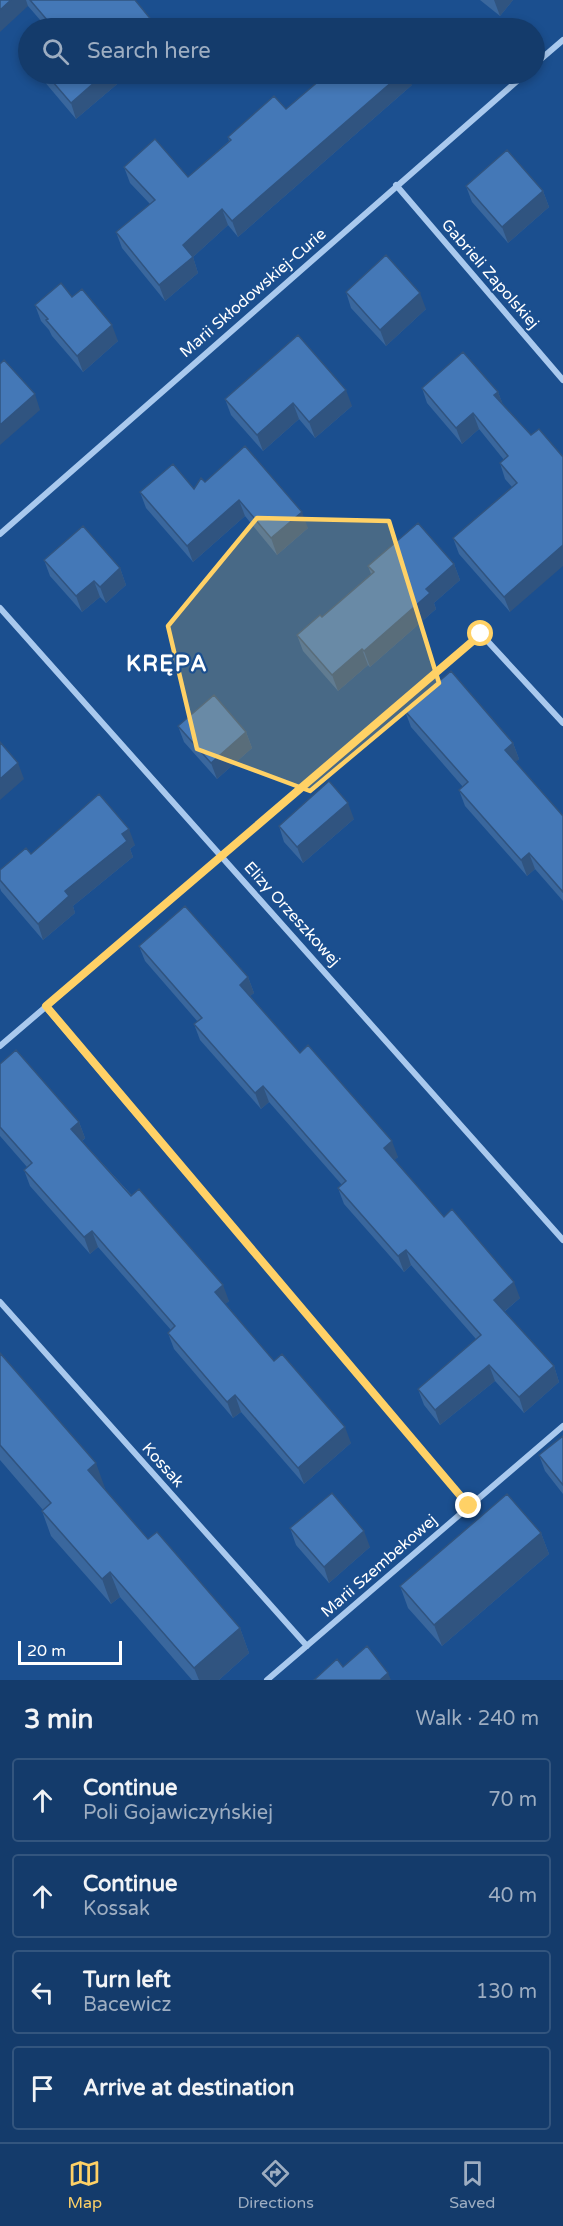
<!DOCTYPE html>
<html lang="en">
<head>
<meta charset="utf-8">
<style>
	:root { --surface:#143b6b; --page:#214673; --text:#f1f3f6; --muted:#9dadc1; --line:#33557e; --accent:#ffd166 }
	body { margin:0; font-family:"Varela Round",sans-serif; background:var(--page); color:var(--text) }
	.scale { position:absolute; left:18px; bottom:15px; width:104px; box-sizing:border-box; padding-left:6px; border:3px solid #fff; border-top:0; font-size:16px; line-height:21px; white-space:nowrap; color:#fff; -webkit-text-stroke:4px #1b4f8f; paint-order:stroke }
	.stop { position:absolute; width:18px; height:18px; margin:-14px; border:4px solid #ffd166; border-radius:50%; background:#fff }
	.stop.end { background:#ffd166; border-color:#fff; box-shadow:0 2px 6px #0008 }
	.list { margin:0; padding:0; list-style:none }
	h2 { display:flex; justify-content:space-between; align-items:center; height:78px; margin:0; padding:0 24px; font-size:26px }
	h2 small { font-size:20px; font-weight:400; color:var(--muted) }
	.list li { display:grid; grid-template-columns:39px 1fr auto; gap:18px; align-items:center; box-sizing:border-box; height:84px; margin:0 12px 12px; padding:0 12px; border:2px solid var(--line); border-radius:6px }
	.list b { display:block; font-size:22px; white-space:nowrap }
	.list p { margin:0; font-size:20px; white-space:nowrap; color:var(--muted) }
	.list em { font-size:20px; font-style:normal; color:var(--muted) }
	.icon { flex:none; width:33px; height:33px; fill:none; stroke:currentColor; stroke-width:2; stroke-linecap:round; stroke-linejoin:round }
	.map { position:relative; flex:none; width:563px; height:1680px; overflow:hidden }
	.search { position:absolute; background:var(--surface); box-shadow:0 3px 9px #0003; left:18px; right:18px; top:18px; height:66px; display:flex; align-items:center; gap:15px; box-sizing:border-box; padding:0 21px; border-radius:33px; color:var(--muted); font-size:22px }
	.sheet { height:462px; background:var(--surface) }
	nav { display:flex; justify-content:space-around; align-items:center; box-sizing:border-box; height:84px; border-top:2px solid var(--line); background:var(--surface); font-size:16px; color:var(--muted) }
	nav a { display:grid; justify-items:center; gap:3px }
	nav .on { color:var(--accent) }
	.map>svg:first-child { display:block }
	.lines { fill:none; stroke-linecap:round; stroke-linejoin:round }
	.street { stroke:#a9c9ee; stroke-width:6 }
	.wall { fill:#3a679d }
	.shaded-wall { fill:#305480 }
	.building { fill:#4478b7; stroke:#305480; stroke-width:1.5 }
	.route { stroke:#ffd166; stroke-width:8 }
	.marked { fill:#ffd166; fill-opacity:0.2; stroke:#ffd166; stroke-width:4.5; stroke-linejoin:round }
	.labels { text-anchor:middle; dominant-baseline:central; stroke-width:4.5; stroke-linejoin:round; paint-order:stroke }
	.street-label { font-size:16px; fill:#fff; stroke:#1b4f8f }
	.district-label { font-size:22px; font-weight:bold; letter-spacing:1.5px; fill:#fff; stroke:#1b4f8f }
</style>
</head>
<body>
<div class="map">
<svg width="563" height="1680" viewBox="0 0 563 1680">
	<rect width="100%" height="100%" fill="#1b4f8f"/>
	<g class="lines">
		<!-- street -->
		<path class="street" d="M534 65 563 40
			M396 185 563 380
			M0 534 525 74
			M0 608 563 1240
			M46 1007 469 1506
			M0 1046 481 634 563 723
			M0 1302 307 1646
			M267 1680 563 1426"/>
	</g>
	<!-- wall -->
	<path class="wall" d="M0 0H135L158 28H47L28 6Z
		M480 0H513L500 16Z
		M38 74H129L76 119Z
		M412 85 238 237 228 225 193 257 198 273 165 301 122 248 116 232 150 204 130 183 124 167 188 177 229 141 228 137 286 109Z
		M466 186 543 191 549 207 508 243 472 202Z
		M346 292 426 309 386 346 351 308Z
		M72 297 118 341 83 372 52 336 49 330 41 321 35 305Z
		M422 388 498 392 503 405 531 435 510 612 459 554 453 538 512 487 505 479 500 463 504 460 479 429 462 444 427 403Z
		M225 399 352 406 315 438 299 419 263 451 231 415Z
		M205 482 308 528 277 555 245 516 193 562 146 508 140 492 194 489Z
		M44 560 120 568 126 585 106 603 100 597 82 612 50 576Z
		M454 564 460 580 434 603 436 609 370 667 368 665 338 691 303 651 297 635 322 617 371 574 368 566Z
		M405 711 513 743 519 759 515 762 563 816V901L535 869 527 876 465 806 459 790 463 787 411 727Z
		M178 726 246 732 252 748 217 779 184 742Z
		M354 819 303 863 284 842 279 826Z
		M135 845 130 849 133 857 73 906 75 913 43 940 1 891 0 888V870L31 854Z
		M139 946 248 977 254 993 250 996 300 1053 398 1157 394 1160 444 1217 520 1298 504 1312 554 1366 559 1382 524 1413 495 1381 440 1425 424 1405 418 1389 476 1339 411 1265 404 1272 344 1204 338 1188 342 1185 269 1102 261 1109 200 1040 194 1024 198 1022 145 961Z
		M0 1064 79 1122 85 1138 82 1141 229 1301 225 1304 274 1361 351 1443 304 1484 241 1412 233 1418 174 1349 168 1333 171 1330 98 1247 90 1254 30 1186 24 1170 27 1167 0 1136Z
		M0 1353 105 1488 104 1489 148 1539 240 1628 249 1653 219 1680H192L120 1597 111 1604 51 1536 42 1511 43 1510 0 1460Z
		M563 1436V1494L545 1471 539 1455Z
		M290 1528 370 1547 329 1583 296 1545Z
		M541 1533 549 1554 442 1646 408 1608 400 1586Z"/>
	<!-- shaded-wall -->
	<path class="shaded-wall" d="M11 0H26L28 6 0 32V10Z
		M494 0H513L500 16Z
		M104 74H129L76 119 71 103Z
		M401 74H407L412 85 238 237 232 221Z
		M543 191 549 207 508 243 502 227Z
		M222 209 228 225 193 257 198 273 165 301 159 285 183 245Z
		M420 293 426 309 386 346 380 330Z
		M112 325 118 341 83 372 77 356Z
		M346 390 352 406 315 438 309 422Z
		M498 392 504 407 494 395Z
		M35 394 40 410 0 445V425Z
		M293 403 299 419 263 451 257 435Z
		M473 413 479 429 462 444 456 428Z
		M239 500 245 516 193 562 187 546Z
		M302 512 308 528 277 555 271 538Z
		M563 545V566L510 612 504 597Z
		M454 564 460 580 434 603 436 609 370 667 364 651 426 589Z
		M120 568 126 585 106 603 100 587Z
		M94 581 100 597 82 612 76 596Z
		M362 649 368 665 338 691 332 675Z
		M246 732 252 748 217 779 211 763Z
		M513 743 519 759 511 766 505 750Z
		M18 763 24 779 0 800V779Z
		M348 803 354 819 303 863 297 847Z
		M129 829 135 845 130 849 133 857 73 906 75 913 43 940 38 924 65 891 122 834Z
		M529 853 535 869 527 876 521 860Z
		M248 977 254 993 245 1000 240 985Z
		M263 1086 269 1102 261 1109 255 1093Z
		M79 1122 85 1138 77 1145 71 1129Z
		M392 1141 398 1157 390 1164 384 1148Z
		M92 1231 98 1247 90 1254 84 1237Z
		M406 1250 411 1265 404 1272 398 1256Z
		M514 1282 520 1298 499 1316 494 1300Z
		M223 1285 229 1301 221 1308 215 1292Z
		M489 1365 495 1381 440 1425 435 1410Z
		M554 1366 559 1382 524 1413 519 1397Z
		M235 1395 241 1412 233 1418 227 1402Z
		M345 1427 351 1443 304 1484 298 1468Z
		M96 1463 105 1488 97 1496 88 1470Z
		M364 1531 370 1547 329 1583 324 1567Z
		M541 1533 549 1554 442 1646 434 1625Z
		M110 1572 120 1597 111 1604 102 1579Z
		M240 1628 249 1653 219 1680H199L194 1668Z
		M388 1673 391 1680H380Z"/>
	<!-- building -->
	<path class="building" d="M0 0H11L0 10Z
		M30 0H135L158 28H54Z
		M46 74H104L71 103Z
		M327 74H401L232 221 222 209 183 245 193 257 159 285 116 232 155 200 124 167 155 139 188 177 231 140 228 137 274 96 286 109Z
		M507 150 543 191 502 227 466 186Z
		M386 255 420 293 380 330 346 292Z
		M61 283 72 297 82 289 112 325 77 356 46 320 48 319 35 305Z
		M298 335 346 390 309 422 293 403 257 435 225 399Z
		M463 352 498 392 494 395 531 435 539 429 563 457V545L504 597 453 538 517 483 500 463 508 456 473 413 456 428 422 388Z
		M4 360 35 394 0 425V364Z
		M245 446 302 512 271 538 239 500 187 546 140 492 173 464 194 489 201 478 205 482Z
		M418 523 454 564 426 589 430 593 364 651 362 649 332 675 297 635 320 615 322 617 374 572 368 566Z
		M83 526 120 568 100 587 94 581 76 596 44 560Z
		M451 671 513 743 505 750 563 816V892L529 853 521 860 459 790 468 782 405 711Z
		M214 695 246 732 211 763 178 726Z
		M0 742 18 763 0 779Z
		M329 781 348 803 297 847 279 826Z
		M99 794 129 829 122 834 127 841 65 891 69 896 38 924 0 880V870L26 848 31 854Z
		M185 906 248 977 240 985 300 1053 308 1045 392 1141 384 1148 425 1195 444 1217 452 1209 514 1282 494 1300 554 1366 519 1397 489 1365 435 1410 418 1389 481 1335 406 1250 398 1256 338 1188 346 1181 263 1086 255 1093 194 1024 202 1018 139 946Z
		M16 1050 79 1122 71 1129 131 1196 139 1189 223 1285 215 1292 274 1361 282 1354 345 1427 298 1468 235 1395 227 1402 168 1333 175 1326 92 1231 84 1237 24 1170 32 1163 0 1127V1064Z
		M0 1353 96 1463 88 1470 148 1539 157 1532 240 1628 194 1668 110 1572 102 1579 42 1511 51 1503 0 1445Z
		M563 1436V1485L539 1455Z
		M332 1493 364 1531 324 1567 290 1528Z
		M507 1494 541 1533 434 1625 400 1586Z
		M367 1646 388 1673 380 1680H314L337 1659 343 1667Z"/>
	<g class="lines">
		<!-- route -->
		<path class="route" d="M469 1506 46 1006 481 634"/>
	</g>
	<!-- marked area -->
	<path class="marked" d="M257 518 389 521 439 683 310 791 197 749 168 626Z"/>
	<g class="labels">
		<!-- street labels -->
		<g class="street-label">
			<text transform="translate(490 274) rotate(49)">Gabrieli Zapolskiej</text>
			<text transform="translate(253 293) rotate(-41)">Marii Skłodowskiej-Curie</text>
			<text transform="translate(292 914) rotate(48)">Elizy Orzeszkowej</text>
			<text transform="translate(163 1465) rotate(48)">Kossak</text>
			<text transform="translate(379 1566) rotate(-41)">Marii Szembekowej</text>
		</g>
		<!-- district labels -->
		<g class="district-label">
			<text x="167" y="664">KRĘPA</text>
		</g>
	</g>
</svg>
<div class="scale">20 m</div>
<div class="stop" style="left:481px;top:634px"></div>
<div class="stop end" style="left:469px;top:1506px"></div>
<div class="search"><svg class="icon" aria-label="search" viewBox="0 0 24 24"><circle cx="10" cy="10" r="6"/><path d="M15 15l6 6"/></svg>Search here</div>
</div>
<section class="sheet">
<h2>3 min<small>Walk · 240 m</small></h2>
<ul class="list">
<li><svg class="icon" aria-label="ahead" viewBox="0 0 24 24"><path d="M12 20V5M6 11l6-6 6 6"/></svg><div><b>Continue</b><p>Poli Gojawiczyńskiej</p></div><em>70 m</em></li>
<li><svg class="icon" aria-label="ahead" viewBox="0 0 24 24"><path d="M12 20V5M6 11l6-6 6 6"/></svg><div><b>Continue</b><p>Kossak</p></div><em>40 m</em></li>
<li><svg class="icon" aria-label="left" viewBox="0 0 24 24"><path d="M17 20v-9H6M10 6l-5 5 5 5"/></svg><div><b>Turn left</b><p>Bacewicz</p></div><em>130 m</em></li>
<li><svg class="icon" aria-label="arrive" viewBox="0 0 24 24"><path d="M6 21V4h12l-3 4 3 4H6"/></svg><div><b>Arrive at destination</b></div></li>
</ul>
</section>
<nav>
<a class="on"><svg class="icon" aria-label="map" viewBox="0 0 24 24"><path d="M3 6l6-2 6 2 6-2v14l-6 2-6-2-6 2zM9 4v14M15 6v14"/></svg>Map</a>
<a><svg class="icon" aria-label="directions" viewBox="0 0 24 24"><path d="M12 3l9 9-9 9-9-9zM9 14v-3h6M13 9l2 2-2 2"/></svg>Directions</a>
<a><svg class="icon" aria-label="saved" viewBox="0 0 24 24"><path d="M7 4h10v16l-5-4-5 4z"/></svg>Saved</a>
</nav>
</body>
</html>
